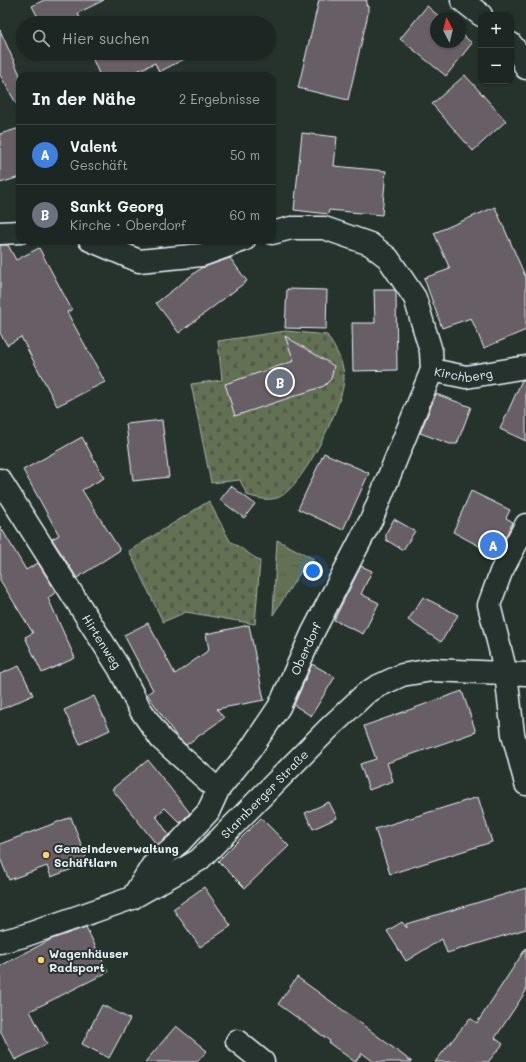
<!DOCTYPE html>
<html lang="de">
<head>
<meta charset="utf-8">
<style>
	:root { --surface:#1c2622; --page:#252e2a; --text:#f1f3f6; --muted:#a0a5a5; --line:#3a4340; --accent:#8bbbb9 }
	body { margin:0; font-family:Mali,sans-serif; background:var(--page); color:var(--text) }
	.controls { position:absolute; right:12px; top:12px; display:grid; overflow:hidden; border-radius:8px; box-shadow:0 1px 3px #0004 }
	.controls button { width:36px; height:36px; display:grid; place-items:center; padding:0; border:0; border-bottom:1px solid var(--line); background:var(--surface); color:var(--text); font:20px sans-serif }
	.compass { position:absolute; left:430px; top:12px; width:36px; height:36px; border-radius:50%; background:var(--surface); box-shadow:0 1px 3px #0004; rotate:353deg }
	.you { position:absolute; left:313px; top:571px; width:14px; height:14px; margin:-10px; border:3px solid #fff; border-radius:50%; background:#1a73e8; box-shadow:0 0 0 6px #1a73e833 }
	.badge { display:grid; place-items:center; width:26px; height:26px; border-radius:50%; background:var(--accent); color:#fff; font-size:13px; font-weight:700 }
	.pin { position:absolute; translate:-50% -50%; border:2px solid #fff; box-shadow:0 1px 4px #0006 }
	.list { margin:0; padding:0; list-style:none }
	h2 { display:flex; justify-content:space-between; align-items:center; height:52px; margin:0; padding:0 16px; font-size:17px }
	h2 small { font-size:13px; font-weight:400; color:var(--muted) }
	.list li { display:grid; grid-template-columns:26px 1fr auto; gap:12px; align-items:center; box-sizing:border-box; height:60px; padding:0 16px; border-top:1px solid var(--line) }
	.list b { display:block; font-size:15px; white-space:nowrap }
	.list p { margin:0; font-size:13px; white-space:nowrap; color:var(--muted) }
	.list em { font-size:13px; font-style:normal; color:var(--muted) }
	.icon { flex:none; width:22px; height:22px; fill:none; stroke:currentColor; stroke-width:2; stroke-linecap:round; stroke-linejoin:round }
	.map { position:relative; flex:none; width:526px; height:1062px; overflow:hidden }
	.search { position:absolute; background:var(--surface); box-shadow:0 1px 3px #0004; left:16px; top:16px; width:260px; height:44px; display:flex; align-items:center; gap:10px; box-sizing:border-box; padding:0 14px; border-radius:22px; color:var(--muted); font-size:15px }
	.panel { position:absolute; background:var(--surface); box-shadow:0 1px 3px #0004; left:16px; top:72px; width:260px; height:172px; border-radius:12px }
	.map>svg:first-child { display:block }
	.grass { fill:url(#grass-tufts); stroke:#a6b1a5 }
	.cemetery { fill:url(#cemetery-stones); stroke:#a6b1a5 }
	.building { fill:#675f66; stroke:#e8f1f8 }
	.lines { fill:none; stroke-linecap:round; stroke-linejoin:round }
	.street-casing { stroke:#e8f1f8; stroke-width:25 }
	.secondary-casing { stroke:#e8f1f8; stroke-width:25 }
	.street { stroke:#26332d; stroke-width:22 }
	.secondary { stroke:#26332d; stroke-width:22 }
	.poi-dot { fill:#ffd166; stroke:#26332d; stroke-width:1.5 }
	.labels { text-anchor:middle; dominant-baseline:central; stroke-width:4; stroke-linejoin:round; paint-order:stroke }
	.street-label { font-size:12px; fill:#e8f1f8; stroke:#26332d }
	.poi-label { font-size:12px; font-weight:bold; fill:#e8f1f8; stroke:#26332d; text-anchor:start }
</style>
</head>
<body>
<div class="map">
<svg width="526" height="1062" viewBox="0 0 526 1062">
	<defs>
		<pattern id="grass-tufts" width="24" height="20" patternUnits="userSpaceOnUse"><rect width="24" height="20" fill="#647152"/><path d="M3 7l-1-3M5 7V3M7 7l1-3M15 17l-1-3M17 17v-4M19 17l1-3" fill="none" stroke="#545a4e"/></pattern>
		<pattern id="cemetery-stones" width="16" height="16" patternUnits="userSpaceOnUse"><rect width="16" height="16" fill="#647152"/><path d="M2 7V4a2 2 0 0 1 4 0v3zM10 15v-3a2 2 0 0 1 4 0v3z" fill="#545a4e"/></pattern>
	</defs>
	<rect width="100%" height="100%" fill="#26332d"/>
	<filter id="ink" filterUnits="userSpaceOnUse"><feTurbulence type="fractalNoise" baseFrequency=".025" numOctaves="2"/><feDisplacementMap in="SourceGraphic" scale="8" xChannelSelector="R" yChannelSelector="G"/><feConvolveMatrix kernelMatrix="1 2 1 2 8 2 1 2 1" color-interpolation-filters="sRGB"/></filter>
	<g filter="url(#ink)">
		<!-- grass -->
		<path class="grass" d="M277 540 314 559 303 568 273 615Z"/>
		<!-- cemetery -->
		<path class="cemetery" d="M286 331 327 335C335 348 343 360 344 376 346 401 301 491 277 498 266 501 256 498 247 495L240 480 211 483 191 384 222 380 218 341Z
			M209 501 230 541 260 561 255 624 186 612 163 622 129 551Z"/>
		<!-- building -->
		<path class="building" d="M44 0H104L78 13 80 18 69 23H41L32 6Z
			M319 0H367L366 6H368V14L348 100 298 88Z
			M427 6 441 18H436V42H460V33L472 43 446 76 400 39Z
			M0 30 20 75V110L0 75Z
			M90 53H196L159 72 155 63 126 76H100Z
			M465 75 506 121 473 151 432 104Z
			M20 128V177L0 183V134Z
			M302 133 337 137 334 166 386 171 382 215 329 210 328 214 294 210Z
			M495 207 526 278V330L484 348 471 318 442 328 424 278 450 269 434 233Z
			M0 245H8L16 260 39 248 72 310 67 312 105 382 57 406 21 337 7 345 0 333Z
			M230 258 247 281 179 333 156 303 201 268Z
			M287 289 327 290 326 329 285 328Z
			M374 290H395L396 292 397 370 353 371 352 323H375Z
			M285 336 334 366 331 379 324 386 235 416 225 384 294 361Z
			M522 380H526V441L500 429Z
			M436 394 471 407 457 444H450L420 433Z
			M162 420 169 477 133 481 126 424Z
			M82 437 104 478 82 490 120 550 77 578 52 539 59 535 23 470Z
			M324 453 369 473 343 530 298 509Z
			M231 486 255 504 244 518 220 500Z
			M471 491 510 510 506 518 513 522 496 555 453 532Z
			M394 519 415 531 403 550 386 540V533Z
			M0 526 26 570 38 563 56 592 48 598 75 658 42 673 25 637 33 633 0 580Z
			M361 566 372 571 361 594 379 603 363 634 334 620Z
			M423 597 458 615 441 642 408 620Z
			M148 623 175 674 209 650 206 634 249 625 264 700 217 709 224 718 186 745 177 737 147 694 153 690 124 635Z
			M312 664 335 677 311 716 294 705Z
			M19 666 33 695 0 710V674Z
			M462 691 476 732 387 763 393 781 369 790 360 764 376 759 364 726Z
			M94 696 110 730 80 744 64 710Z
			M148 760 190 813 180 823 165 808 156 816 169 835 157 845 112 789Z
			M478 797 492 842 390 874 375 829Z
			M329 802 337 818 313 829 305 813Z
			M71 817 88 863 51 877 47 866 9 880 0 858V844Z
			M261 818 289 846 245 888 218 861Z
			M204 887 231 926 200 947 173 909Z
			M526 888V929L447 953 442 939 406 961 387 931 402 922 407 928 406 924Z
			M86 927 108 972 30 1011 47 1044 15 1060 0 1030V966L52 939Z
			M526 948V991L495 1038 503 1044 488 1062H435L470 1018 477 1023Z
			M297 977 347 1013 412 1062H374L362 1053 355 1062 329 1043 330 1041 278 1004Z
			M102 1005 130 1019 109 1058 82 1044Z
			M176 1026 207 1051 197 1062H145Z"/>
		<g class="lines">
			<defs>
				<g id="street">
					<path d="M462 0 481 15"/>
					<path d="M511 44 521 57 526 68"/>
					<path d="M0 233 20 232"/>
					<path d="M90 240 139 261 202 255 244 240"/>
					<path id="s1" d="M432 370 466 377 526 367"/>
					<path id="s2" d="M0 480 119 668 140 709 161 739 218 790"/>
					<path d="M526 525 501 572 489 605 506 673 513 734 526 784"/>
					<path id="s3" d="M132 898 152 866 180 842 208 812 218 790 250 750 279 707 313 632 372 518 432 370 431 351 415 298 388 258 370 244 324 228H291L272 233"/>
					<path d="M237 1041 263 1062"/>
				</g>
				<g id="secondary">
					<path id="s4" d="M0 942 23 936 132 898 199 860 328 729 365 694 376 687 402 675 432 670 526 674"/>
				</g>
			</defs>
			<!-- street casing -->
			<use href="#street" class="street-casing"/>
			<!-- secondary casing -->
			<use href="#secondary" class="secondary-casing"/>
			<!-- street -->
			<use href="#street" class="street"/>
			<!-- secondary -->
			<use href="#secondary" class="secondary"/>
		</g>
	</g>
	<!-- markers -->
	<g class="poi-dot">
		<circle cx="46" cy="855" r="4"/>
		<circle cx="41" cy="960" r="4"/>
	</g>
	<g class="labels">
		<!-- street labels -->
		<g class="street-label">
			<text stroke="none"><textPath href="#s1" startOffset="32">Kirchberg</textPath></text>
			<text stroke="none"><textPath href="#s2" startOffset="191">Hirtenweg</textPath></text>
			<text stroke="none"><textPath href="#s3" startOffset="307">Oberdorf</textPath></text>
			<text stroke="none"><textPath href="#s4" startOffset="309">Starnberger Straße</textPath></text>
		</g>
		<!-- poi labels -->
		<g class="poi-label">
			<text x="54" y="848">Gemeindeverwaltung<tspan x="54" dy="14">Schäftlarn</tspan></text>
			<text x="49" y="953">Wagenhäuser<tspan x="49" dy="14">Radsport</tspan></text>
		</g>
	</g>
</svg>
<div class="controls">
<button>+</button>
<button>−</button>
</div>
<svg class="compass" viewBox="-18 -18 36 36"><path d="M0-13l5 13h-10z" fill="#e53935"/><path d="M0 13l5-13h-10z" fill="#a0a5a5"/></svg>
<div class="you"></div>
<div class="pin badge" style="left:493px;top:545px;background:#3f7fe0">A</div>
<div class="pin badge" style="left:280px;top:382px;background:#6b7280">B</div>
<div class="search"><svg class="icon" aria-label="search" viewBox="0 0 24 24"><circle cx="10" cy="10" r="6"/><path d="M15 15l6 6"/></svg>Hier suchen</div>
<section class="panel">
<h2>In der Nähe<small>2 Ergebnisse</small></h2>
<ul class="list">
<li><span class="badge" style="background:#3f7fe0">A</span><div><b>Valent</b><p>Geschäft</p></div><em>50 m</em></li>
<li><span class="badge" style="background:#6b7280">B</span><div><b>Sankt Georg</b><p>Kirche · Oberdorf</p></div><em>60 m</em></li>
</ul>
</section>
</div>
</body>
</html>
